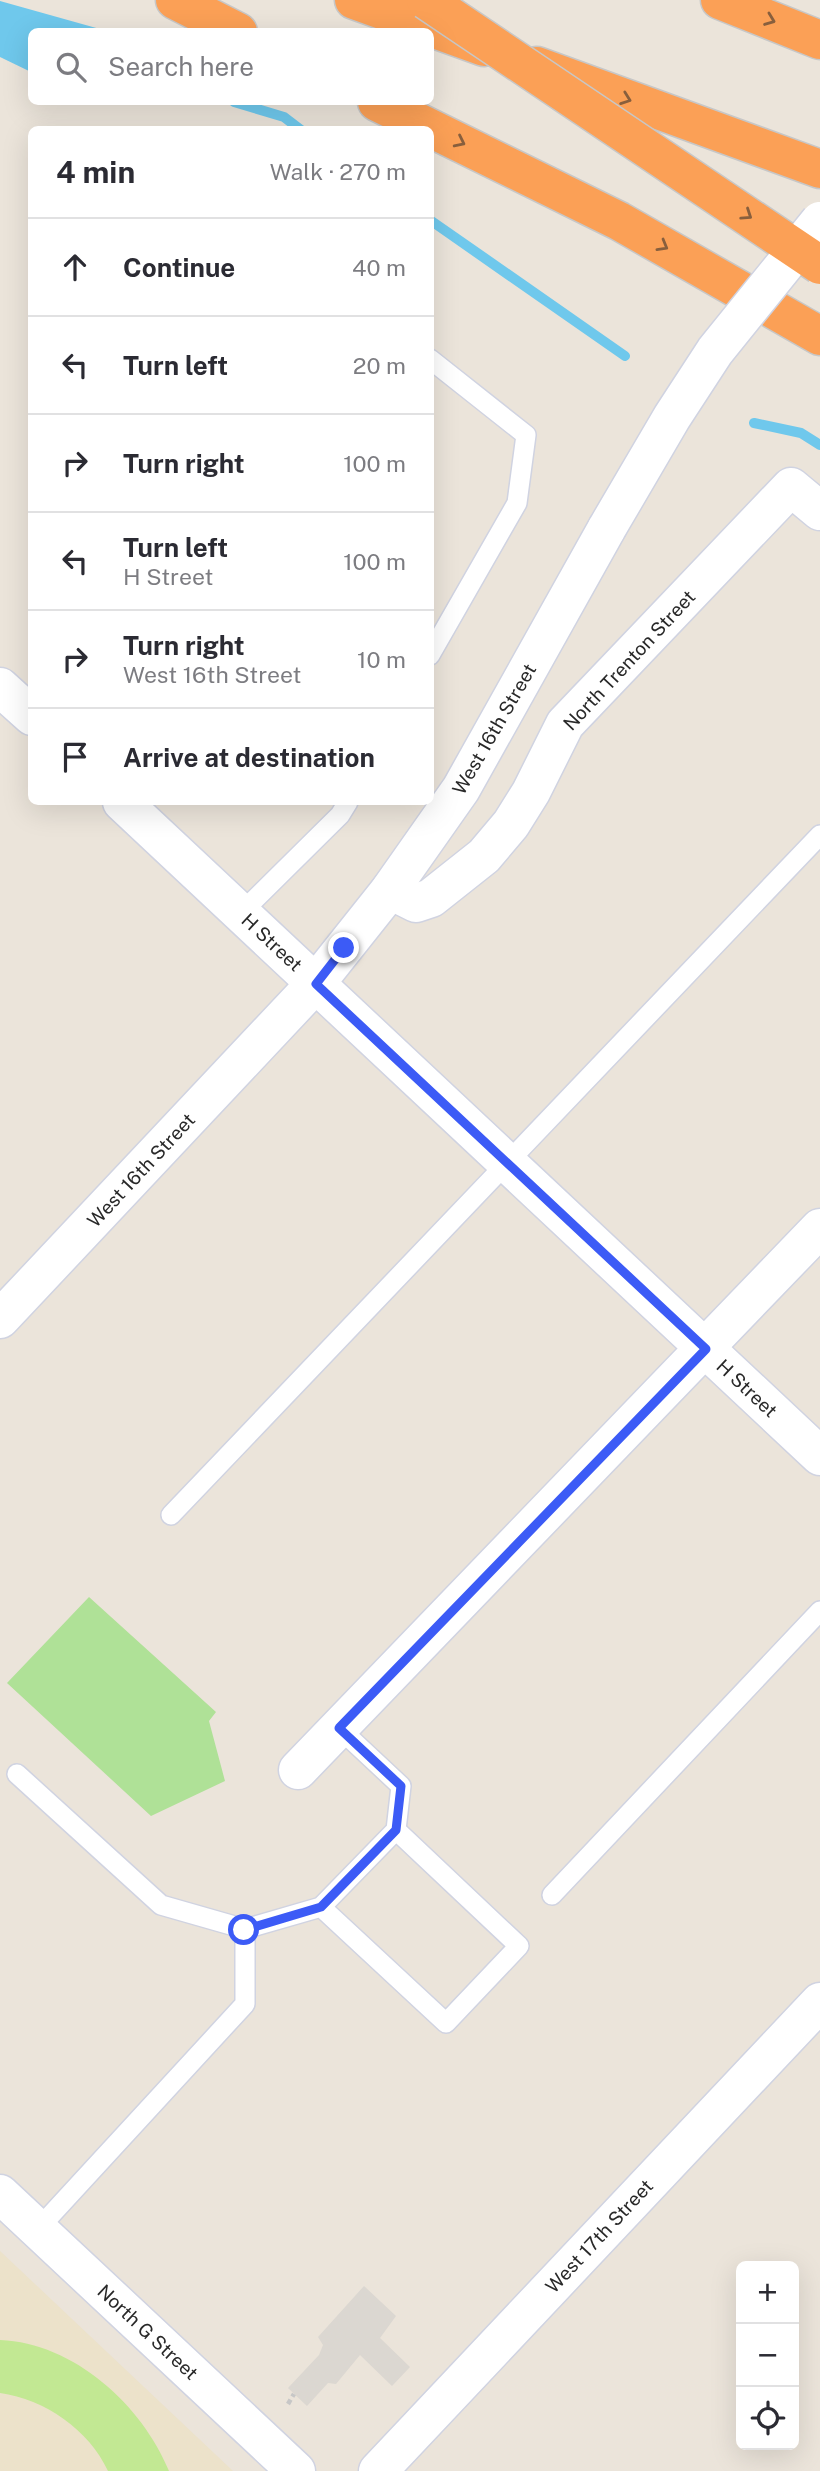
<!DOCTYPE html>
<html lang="en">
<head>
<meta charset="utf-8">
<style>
	:root { --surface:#fff; --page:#f7f7f7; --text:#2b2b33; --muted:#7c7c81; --line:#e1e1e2 }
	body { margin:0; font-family:"Public Sans",sans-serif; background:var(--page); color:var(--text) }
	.controls { position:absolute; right:21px; bottom:21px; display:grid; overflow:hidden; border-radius:10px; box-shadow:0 7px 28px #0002 }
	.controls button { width:63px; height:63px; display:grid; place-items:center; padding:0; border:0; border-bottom:2px solid var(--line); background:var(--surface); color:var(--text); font:35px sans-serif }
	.stop { position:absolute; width:21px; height:21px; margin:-16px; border:5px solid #3c5bf6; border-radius:50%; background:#fff }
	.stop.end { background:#3c5bf6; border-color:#fff; box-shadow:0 2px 7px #0008 }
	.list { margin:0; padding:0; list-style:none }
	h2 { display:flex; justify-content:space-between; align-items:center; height:91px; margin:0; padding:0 28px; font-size:30px }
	h2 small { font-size:23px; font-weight:400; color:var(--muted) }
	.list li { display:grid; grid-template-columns:46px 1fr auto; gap:21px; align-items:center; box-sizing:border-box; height:98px; padding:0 28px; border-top:2px solid var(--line) }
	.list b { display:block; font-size:26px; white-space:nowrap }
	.list p { margin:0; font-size:23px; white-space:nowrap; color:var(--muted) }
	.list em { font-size:23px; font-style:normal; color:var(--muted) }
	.icon { flex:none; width:38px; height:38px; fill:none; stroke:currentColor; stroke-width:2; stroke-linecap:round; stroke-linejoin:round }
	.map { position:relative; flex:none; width:820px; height:2471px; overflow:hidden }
	.search { position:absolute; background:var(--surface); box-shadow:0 7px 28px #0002; left:28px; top:28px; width:406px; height:77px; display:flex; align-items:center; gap:18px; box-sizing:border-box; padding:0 24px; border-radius:10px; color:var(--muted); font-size:26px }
	.panel { position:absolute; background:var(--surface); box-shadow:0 7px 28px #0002; left:28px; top:126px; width:406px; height:679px; border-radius:10px }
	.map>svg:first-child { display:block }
	.education { fill:#ece2ca }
	.green { fill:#afe197 }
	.pitch { fill:#c2e893 }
	.plaza { fill:#dbd7d1 }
	.water { fill:#6fc8ec }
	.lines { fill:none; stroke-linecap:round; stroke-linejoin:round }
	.stream { stroke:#6fc8ec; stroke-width:10 }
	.lane-casing { stroke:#d0d3e1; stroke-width:22 }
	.street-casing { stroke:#d0d3e1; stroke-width:41 }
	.secondary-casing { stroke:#d0d3e1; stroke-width:41 }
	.highway-casing { stroke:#c7c7c7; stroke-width:41 }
	.path { stroke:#c7c7c7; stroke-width:4.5; stroke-dasharray:5 3.5; stroke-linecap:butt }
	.lane { stroke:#fff; stroke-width:19 }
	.street { stroke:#fff; stroke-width:38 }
	.secondary { stroke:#fff; stroke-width:38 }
	.highway { stroke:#fba056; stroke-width:38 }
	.secondary-bridge-casing { stroke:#d0d3e1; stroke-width:41; stroke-linecap:butt }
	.highway-bridge-casing { stroke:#c7c7c7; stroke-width:41; stroke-linecap:butt }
	.secondary-bridge { stroke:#fff; stroke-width:38 }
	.highway-bridge { stroke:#fba056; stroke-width:38 }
	.oneway { stroke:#885f3d }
	.route { stroke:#3c5bf6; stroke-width:9 }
	.labels { text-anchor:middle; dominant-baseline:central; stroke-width:7; stroke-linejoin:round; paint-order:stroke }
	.street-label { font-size:19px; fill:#292929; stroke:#fff }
</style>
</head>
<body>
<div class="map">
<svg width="820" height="2471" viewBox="0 0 820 2471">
	<rect width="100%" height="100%" fill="#ebe4da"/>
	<!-- education -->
	<path class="education" d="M0 2251 233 2471H0Z"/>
	<!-- green -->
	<path class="green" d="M89 1597 216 1712 209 1721 225 1781 151 1816 7 1683Z"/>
	<!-- pitch -->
	<path class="pitch" d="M0 2340C74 2343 142 2405 169 2471H108C89 2430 45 2399 0 2393Z"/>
	<!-- plaza -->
	<path class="plaza" d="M364 2286 396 2316 380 2338 410 2367 392 2386 360 2355 336 2384 328 2383 307 2406 288 2388 319 2355 323 2345 318 2337Z"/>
	<!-- water -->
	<path class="water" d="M0 1 107 31 32 32 31 72 0 57Z"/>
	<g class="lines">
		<!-- stream -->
		<path class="stream" d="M234 102 284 117 301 130
			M430 220 625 356
			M754 423 801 433 820 445"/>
		<defs>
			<path id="lane" d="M430 359 526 435 517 503 430 655
				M241 913 340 815 348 802
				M171 1515 820 835
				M339 1728 401 1786 396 1830
				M17 1774 161 1905 245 1929
				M552 1895 820 1611
				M38 2229 245 2004V1929L321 1907 396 1830 519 1946 446 2023 321 1907"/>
			<path id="street" d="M390 890 416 903 431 898 484 856 511 824 531 792 565 724 791 487 820 511
				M0 1319 316 983
				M298 1770 820 1228
				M378 2471 820 2002"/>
			<path id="secondary" d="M0 687 32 716
				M122 802 820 1456
				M316 983 390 890 461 789 607 528
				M0 2194 296 2471"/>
			<path id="highway" d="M175 0 238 32
				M354 0 484 47
				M720 0 820 40
				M537 66 820 169
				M377 102 619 221 820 336"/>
		</defs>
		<!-- lane casing -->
		<use href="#lane" class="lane-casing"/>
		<!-- street casing -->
		<use href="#street" class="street-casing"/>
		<!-- secondary casing -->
		<use href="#secondary" class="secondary-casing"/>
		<!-- highway casing -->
		<use href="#highway" class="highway-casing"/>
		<!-- path -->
		<path class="path" d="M288 2404 294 2394"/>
		<!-- lane -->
		<use href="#lane" class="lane"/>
		<!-- street -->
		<use href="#street" class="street"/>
		<!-- secondary -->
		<use href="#secondary" class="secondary"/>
		<!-- highway -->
		<use href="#highway" class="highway"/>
		<defs>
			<path id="secondary-bridge" d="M607 528 672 417 715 351 820 221"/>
			<path id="highway-bridge" d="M426 0 820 265"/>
		</defs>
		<!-- secondary-bridge casing -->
		<use href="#secondary-bridge" class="secondary-bridge-casing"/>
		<!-- highway-bridge casing -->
		<use href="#highway-bridge" class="highway-bridge-casing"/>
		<!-- secondary-bridge -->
		<use href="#secondary-bridge" class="secondary-bridge"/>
		<!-- highway-bridge -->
		<use href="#highway-bridge" class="highway-bridge"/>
	</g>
	<!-- one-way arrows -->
	<defs><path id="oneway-chevron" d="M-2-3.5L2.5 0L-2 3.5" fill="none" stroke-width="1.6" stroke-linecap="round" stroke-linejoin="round" transform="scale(1.75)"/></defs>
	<g class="oneway">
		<use href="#oneway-chevron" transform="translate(770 20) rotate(21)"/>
		<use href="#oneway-chevron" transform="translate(626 99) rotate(20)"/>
		<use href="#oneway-chevron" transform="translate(460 142) rotate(26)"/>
		<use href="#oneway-chevron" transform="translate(747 215) rotate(34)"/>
		<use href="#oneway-chevron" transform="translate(663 246) rotate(30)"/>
	</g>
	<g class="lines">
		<!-- route -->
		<path class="route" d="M244 1930 321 1907 396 1830 401 1786 339 1728 706 1349 316 984 344 948"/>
	</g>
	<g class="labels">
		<!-- street labels -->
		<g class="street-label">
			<text transform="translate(629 660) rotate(-47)">North Trenton Street</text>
			<text transform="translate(494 729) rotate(-60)">West 16th Street</text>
			<text transform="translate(272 942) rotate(43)">H Street</text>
			<text transform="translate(141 1170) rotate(-47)">West 16th Street</text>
			<text transform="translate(747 1388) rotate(43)">H Street</text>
			<text transform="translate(599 2236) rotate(-47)">West 17th Street</text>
			<text transform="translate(148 2332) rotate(43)">North G Street</text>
		</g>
	</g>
</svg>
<div class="controls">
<button>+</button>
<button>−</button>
<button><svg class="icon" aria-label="locate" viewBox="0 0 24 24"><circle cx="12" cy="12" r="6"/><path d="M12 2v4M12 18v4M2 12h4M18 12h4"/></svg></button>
</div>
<div class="stop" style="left:244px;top:1930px"></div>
<div class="stop end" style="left:344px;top:948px"></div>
<div class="search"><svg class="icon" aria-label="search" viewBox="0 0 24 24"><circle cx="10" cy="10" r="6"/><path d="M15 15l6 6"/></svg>Search here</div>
<section class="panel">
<h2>4 min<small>Walk · 270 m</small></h2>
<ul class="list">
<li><svg class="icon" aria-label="ahead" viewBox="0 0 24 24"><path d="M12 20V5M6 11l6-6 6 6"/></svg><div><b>Continue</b></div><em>40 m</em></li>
<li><svg class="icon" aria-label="left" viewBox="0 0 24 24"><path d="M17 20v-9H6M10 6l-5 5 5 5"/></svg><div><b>Turn left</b></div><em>20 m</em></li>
<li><svg class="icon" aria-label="right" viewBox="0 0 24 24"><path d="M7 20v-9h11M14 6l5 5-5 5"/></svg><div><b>Turn right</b></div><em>100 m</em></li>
<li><svg class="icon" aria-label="left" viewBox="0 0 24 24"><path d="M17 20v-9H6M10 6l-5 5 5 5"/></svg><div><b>Turn left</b><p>H Street</p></div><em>100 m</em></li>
<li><svg class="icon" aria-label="right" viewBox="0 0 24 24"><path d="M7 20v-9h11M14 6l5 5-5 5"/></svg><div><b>Turn right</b><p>West 16th Street</p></div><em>10 m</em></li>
<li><svg class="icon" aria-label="arrive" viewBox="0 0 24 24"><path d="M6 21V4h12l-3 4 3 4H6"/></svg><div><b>Arrive at destination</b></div></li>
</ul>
</section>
</div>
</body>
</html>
